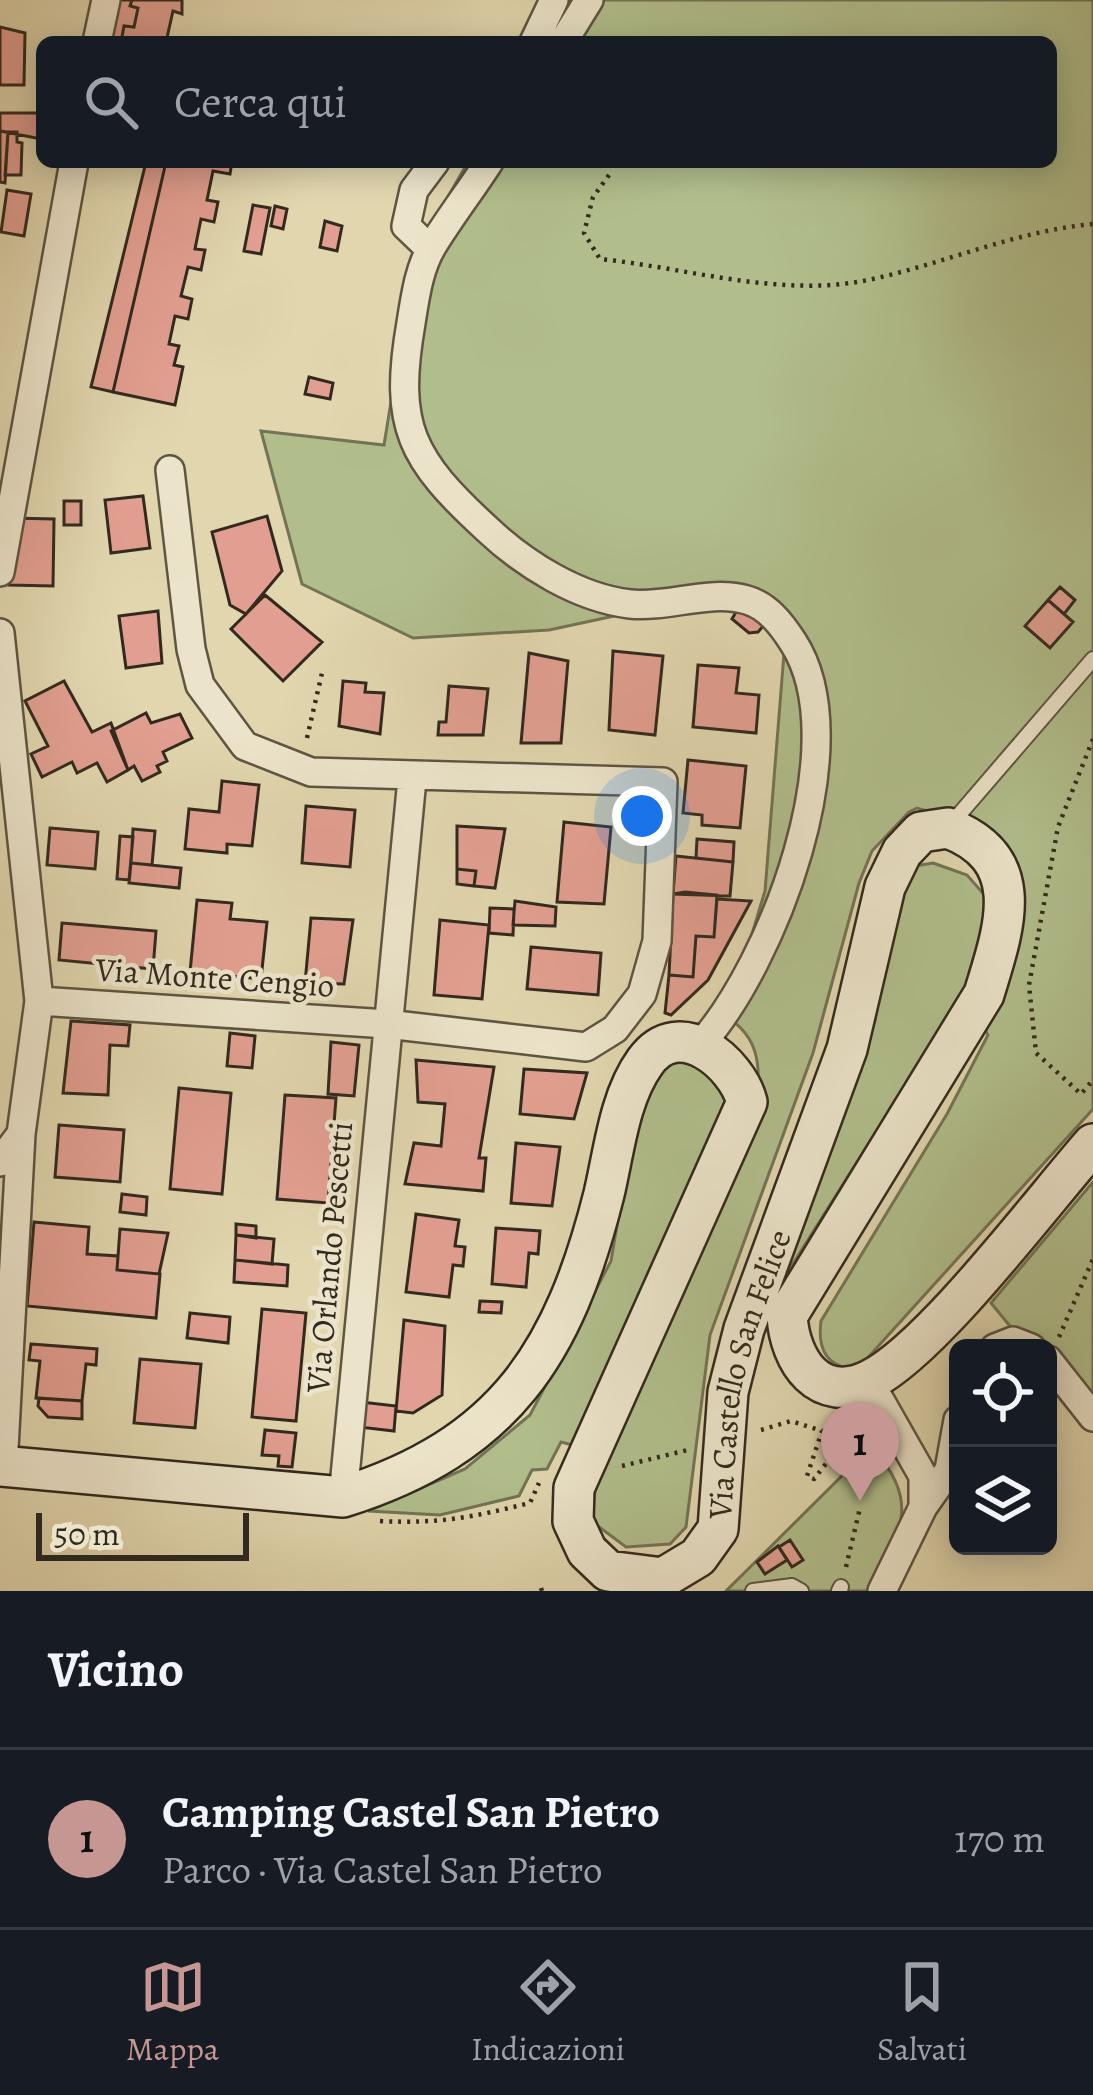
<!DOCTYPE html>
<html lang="it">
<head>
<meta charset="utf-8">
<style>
	:root { --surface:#171b24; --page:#242831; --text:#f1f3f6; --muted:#9ea1a6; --line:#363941; --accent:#c59692 }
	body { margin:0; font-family:Alegreya,serif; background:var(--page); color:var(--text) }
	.controls { position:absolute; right:36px; bottom:36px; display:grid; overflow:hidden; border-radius:18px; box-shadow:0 6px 30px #0003 }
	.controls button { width:108px; height:108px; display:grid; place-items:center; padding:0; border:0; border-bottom:3px solid var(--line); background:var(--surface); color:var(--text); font:60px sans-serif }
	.scale { position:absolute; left:36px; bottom:30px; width:213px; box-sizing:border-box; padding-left:12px; border:6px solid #322a1e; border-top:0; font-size:33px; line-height:42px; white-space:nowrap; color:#322a1e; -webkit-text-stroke:9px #ece4ca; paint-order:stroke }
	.you { position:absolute; left:642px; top:816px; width:42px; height:42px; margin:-30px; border:9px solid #fff; border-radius:50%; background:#1a73e8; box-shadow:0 0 0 18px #1a73e833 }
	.badge { display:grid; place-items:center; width:78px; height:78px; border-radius:50%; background:var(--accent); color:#111; font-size:39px; font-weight:700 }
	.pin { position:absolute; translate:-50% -99px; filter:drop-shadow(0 3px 6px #0008) }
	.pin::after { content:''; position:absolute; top:63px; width:42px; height:36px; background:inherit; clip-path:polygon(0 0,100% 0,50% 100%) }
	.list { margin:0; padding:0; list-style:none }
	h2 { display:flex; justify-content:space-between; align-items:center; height:156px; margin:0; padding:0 48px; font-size:51px }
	h2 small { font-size:39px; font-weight:400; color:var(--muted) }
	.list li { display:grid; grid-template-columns:78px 1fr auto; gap:36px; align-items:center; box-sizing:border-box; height:180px; padding:0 48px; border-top:3px solid var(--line) }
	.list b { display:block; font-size:45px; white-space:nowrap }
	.list p { margin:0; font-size:39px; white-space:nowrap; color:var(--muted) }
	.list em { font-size:39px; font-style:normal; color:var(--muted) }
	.icon { flex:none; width:66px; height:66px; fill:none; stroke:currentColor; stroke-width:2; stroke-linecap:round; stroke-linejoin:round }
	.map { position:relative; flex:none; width:1093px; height:1591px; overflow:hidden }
	.search { position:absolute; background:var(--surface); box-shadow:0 6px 30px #0003; left:36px; right:36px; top:36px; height:132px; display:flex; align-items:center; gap:30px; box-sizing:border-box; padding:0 42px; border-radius:18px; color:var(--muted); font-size:45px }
	.sheet { height:336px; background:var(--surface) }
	nav { display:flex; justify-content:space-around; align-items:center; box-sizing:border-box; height:168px; border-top:3px solid var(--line); background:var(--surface); font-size:33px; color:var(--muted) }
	nav a { display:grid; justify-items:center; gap:6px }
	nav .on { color:var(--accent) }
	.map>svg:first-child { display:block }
	.green { fill:#b1be8c; stroke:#727455; stroke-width:3 }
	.building { fill:#e29f91; stroke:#322a1e; stroke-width:3 }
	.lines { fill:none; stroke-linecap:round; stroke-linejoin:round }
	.lane-casing { stroke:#5e5542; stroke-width:18 }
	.street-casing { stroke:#5e5542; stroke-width:32 }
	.secondary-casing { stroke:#322a1e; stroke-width:44 }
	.path { stroke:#322a1e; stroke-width:4.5; stroke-dasharray:3 6; stroke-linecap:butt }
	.lane { stroke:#ece4ca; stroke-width:14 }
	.street { stroke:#ece4ca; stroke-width:27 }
	.secondary { stroke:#ece4ca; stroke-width:39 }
	.labels { text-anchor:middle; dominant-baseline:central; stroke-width:9; stroke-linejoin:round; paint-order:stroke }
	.street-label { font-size:33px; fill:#322a1e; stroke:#ece4ca }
</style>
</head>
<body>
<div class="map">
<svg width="1093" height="1591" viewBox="0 0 1093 1591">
	<rect width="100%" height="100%" fill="#e1d6ae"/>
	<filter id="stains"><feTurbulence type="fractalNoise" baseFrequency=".00167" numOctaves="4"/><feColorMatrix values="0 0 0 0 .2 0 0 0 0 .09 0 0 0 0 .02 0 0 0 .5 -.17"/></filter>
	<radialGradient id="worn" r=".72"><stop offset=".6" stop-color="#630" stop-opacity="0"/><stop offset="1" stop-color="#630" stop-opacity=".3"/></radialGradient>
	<!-- green -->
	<path class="green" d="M560 0H1093V1109L863 1363 847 1368C823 1363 818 1343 821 1321L947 1114 988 1035 981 1023 1005 965 985 828 917 808 909 812 872 851 859 883 813 1053 710 1335 686 1527 670 1544 626 1547 591 1521 599 1461 758 1103C759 1066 761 1039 727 1017L765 891 785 641 736 590 549 630 413 638 302 584 261 431 384 445 415 254 468 162H1051V42H537Z
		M933 863 967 875 988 899 983 962 784 1278 875 1021 896 889 915 866Z
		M678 1059 708 1068 727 1087 724 1133 576 1446 561 1442 547 1469 532 1470 519 1496 440 1515 368 1511 465 1469 530 1415 611 1261 639 1095 652 1071Z
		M1093 1182V1427L991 1303Z
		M872 1446C922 1506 901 1530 867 1591H726Z"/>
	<!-- building -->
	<path class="building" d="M108 0H132L130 6 138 8 134 27 124 26 121 42H98Z
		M132 0H182V14L173 11 166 42H121L124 26 134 27 138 8 130 6Z
		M0 27 25 33 24 85H0Z
		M0 113H42L41 139 0 131Z
		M0 131 8 132 5 183 0 182Z
		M8 132H17V142L22 143 21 175H5Z
		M146 162H166L113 392 91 387Z
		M166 162H232L230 174 213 171 207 200 218 202 214 222 201 219 195 249 205 250 201 270 188 267 181 296 192 299 188 319 175 316 169 344 179 346 174 365 183 367 175 405 113 392Z
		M7 190 31 194 24 236 1 232Z
		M253 205 270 208 261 254 244 251Z
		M275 206 287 209 283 229 271 226Z
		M325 221 342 226 337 251 320 247Z
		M309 377 333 383 330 399 305 394Z
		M143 496 150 548 111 553 105 500Z
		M64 501H81V525H64Z
		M267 516 282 571 246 614 230 605 212 532Z
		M10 518 54 519 53 586 9 585Z
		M1060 587 1075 600 1064 614 1048 600Z
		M265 595 322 642 283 681 231 629Z
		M1048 600 1073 622 1050 648 1025 626Z
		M739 607 764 625 758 632 749 633 732 619Z
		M158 611 162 663 126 668 119 616Z
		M613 651 663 656 655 735 609 730Z
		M529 653 568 661 561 743H521Z
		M698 665 739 668 736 693 759 695 756 733 693 727Z
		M64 681 92 732 111 723 128 770 107 782 97 763 77 773 72 762 42 777 31 754 48 746 25 701Z
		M343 681 366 683 365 692 384 693 380 734 339 726Z
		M449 686 488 689 483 735H438L439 722H446Z
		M146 713 151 723 180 714 192 738 163 752 167 761 157 766 160 772 142 781 134 766 128 770 111 731Z
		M688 760 746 766 740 828 702 825V815L683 813Z
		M222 781 259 785 252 846 227 844V853L185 849 189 809 219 812Z
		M306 806 355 810 350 867 302 863Z
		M564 822 611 827 604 904 557 902Z
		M457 826 505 829 495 888 474 886 476 871 457 869Z
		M50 828 98 832 95 869 47 865Z
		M133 829 155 831 152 865 131 863Z
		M120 836 133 837 129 880 117 879Z
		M697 839 734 842 733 862 696 858Z
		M676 856 733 862 730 896 673 894Z
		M131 863 181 868 179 888 129 883Z
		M457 869 476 871 474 886 457 884Z
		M685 892 717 895 714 937 696 936 693 977 669 975 673 894Z
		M717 899 751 901 708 980 671 1015 665 1013 669 975 693 977 696 936 714 937Z
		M197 900 232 903 230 919 267 922 261 979 190 972Z
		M515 901 556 907 555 926 513 925Z
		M490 908 514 909 513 935 489 933Z
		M311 918 353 920 344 984 305 983Z
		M440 920 489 925 482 999 434 995Z
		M62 923 156 931 153 969 59 960Z
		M531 947 601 953 598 995 527 989Z
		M71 1021 130 1025 128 1046 110 1045 108 1095 63 1093Z
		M230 1033 255 1036 252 1068 227 1066Z
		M331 1042 359 1045 354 1096 328 1094Z
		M416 1060 494 1067 479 1158H486L483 1191 405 1184 414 1143 441 1146 445 1104 418 1102Z
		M524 1069 587 1073 574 1119 520 1114Z
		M179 1088 231 1093 222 1194 170 1189Z
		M285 1095 336 1098 328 1203 277 1199Z
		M59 1125 124 1130 120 1182 55 1177Z
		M516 1143 560 1147 552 1206 511 1203Z
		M122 1194 147 1197 146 1215 120 1212Z
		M416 1214 459 1220 455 1246 465 1247 463 1266 453 1265 449 1297 406 1292Z
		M34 1222 89 1227 87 1254 118 1256 117 1270 160 1274 156 1318 27 1306Z
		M236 1224 256 1226V1238L236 1235Z
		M496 1228 540 1231 538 1254 529 1253 526 1287 492 1284Z
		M120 1229 168 1233 159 1274 117 1270Z
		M236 1235 274 1239 272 1264 235 1260Z
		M235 1260 288 1265 287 1286 234 1282Z
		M480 1301 502 1302 501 1313 479 1312Z
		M262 1309 306 1313 296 1421 252 1417Z
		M190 1313 230 1317 228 1343 187 1338Z
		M404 1320 445 1326 442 1395 413 1413 396 1411Z
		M31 1344 97 1349 96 1365 86 1364 82 1401 36 1398 40 1361 29 1360Z
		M140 1359 201 1364 195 1428 134 1423Z
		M39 1398 82 1401V1419L48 1417 38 1406Z
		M361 1402 396 1406 394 1431 359 1427Z
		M265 1430 296 1433 292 1467 278 1466 279 1456 262 1455Z
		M790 1540 803 1560 792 1567 779 1547Z
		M778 1546 787 1560 765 1574 757 1562Z"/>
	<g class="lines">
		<defs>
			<path id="lane" d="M951 824 1093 659
				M753 1591 792 1586 801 1591
				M839 1591 841 1587"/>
			<path id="street" d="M97 42 106 0
				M534 42 554 0
				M563 42 589 0
				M489 162C471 190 450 217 433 245 419 267 415 298 411 323 393 427 411 459 487 529 524 564 578 598 630 604 669 608 709 589 747 600 768 606 782 625 793 642 858 742 773 965 699 1046
				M430 249 406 226 414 190 435 162
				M0 572 74 162
				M0 633 39 1001 21 1134 0 1162
				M39 1001 387 1024 586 1047 615 1029 642 994 657 941 663 782 311 772 245 746 200 685 191 649 170 470
				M995 1348 1013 1341 1031 1348
				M1048 1360 1093 1417
				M869 1381 923 1476V1507L882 1591
				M3 1467 21 1134
				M343 1497 412 779
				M923 1507 949 1470 958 1420"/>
			<g id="secondary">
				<path id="s1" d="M0 1466 343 1497C505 1446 564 1353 604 1194 614 1152 619 1098 645 1062 679 1014 737 1063 747 1102L574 1488 573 1521 587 1551 608 1571 663 1578 698 1557 718 1529 728 1392 744 1329 847 1049 885 887 902 852 921 832 948 828C1030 859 1004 928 984 994L787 1316C790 1361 819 1405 870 1380 932 1349 1042 1202 1093 1144"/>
			</g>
		</defs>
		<!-- lane casing -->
		<use href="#lane" class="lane-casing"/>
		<!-- street casing -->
		<use href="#street" class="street-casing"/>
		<!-- secondary casing -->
		<use href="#secondary" class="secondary-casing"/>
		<!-- path -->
		<path class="path" d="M609 175 593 197 584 233 600 259C688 268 780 298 868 280 944 264 1015 231 1093 224
			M307 738 322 673
			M1093 739 1058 827 1029 985 1036 1053 1081 1094 1093 1080
			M1059 1337 1093 1259
			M761 1430 791 1421 822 1431 807 1476 814 1479 859 1421
			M622 1466 692 1449
			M380 1521C440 1524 473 1517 530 1503L539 1483
			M846 1567 860 1508
			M541 1588 542 1591"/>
		<!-- lane -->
		<use href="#lane" class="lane"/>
		<!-- street -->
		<use href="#street" class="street"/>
		<!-- secondary -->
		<use href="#secondary" class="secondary"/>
	</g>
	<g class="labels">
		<!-- street labels -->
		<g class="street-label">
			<text transform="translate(215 977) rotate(4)">Via Monte Cengio</text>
			<text transform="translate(329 1257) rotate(-85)">Via Orlando Pescetti</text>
			<text stroke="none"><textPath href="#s1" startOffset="1851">Via Castello San Felice</textPath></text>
		</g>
	</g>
	<rect width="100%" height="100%" filter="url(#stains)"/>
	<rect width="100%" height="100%" fill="url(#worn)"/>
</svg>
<div class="controls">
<button><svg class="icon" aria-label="locate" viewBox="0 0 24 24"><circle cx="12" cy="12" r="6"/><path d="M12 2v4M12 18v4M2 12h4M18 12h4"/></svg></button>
<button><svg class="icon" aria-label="layers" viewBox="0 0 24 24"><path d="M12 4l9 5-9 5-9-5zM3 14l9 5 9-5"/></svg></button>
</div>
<div class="scale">50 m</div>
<div class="you"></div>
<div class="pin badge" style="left:860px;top:1501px">1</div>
<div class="search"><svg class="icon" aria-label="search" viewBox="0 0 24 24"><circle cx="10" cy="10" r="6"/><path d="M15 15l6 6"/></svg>Cerca qui</div>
</div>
<section class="sheet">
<h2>Vicino<small></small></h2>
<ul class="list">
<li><span class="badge">1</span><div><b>Camping Castel San Pietro</b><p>Parco · Via Castel San Pietro</p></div><em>170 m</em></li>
</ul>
</section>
<nav>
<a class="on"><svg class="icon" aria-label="map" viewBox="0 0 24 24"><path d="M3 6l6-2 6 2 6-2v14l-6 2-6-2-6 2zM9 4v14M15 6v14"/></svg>Mappa</a>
<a><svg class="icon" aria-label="directions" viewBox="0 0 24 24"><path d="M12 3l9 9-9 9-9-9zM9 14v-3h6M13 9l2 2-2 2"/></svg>Indicazioni</a>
<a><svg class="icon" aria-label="saved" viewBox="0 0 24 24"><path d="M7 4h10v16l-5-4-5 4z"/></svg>Salvati</a>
</nav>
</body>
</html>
